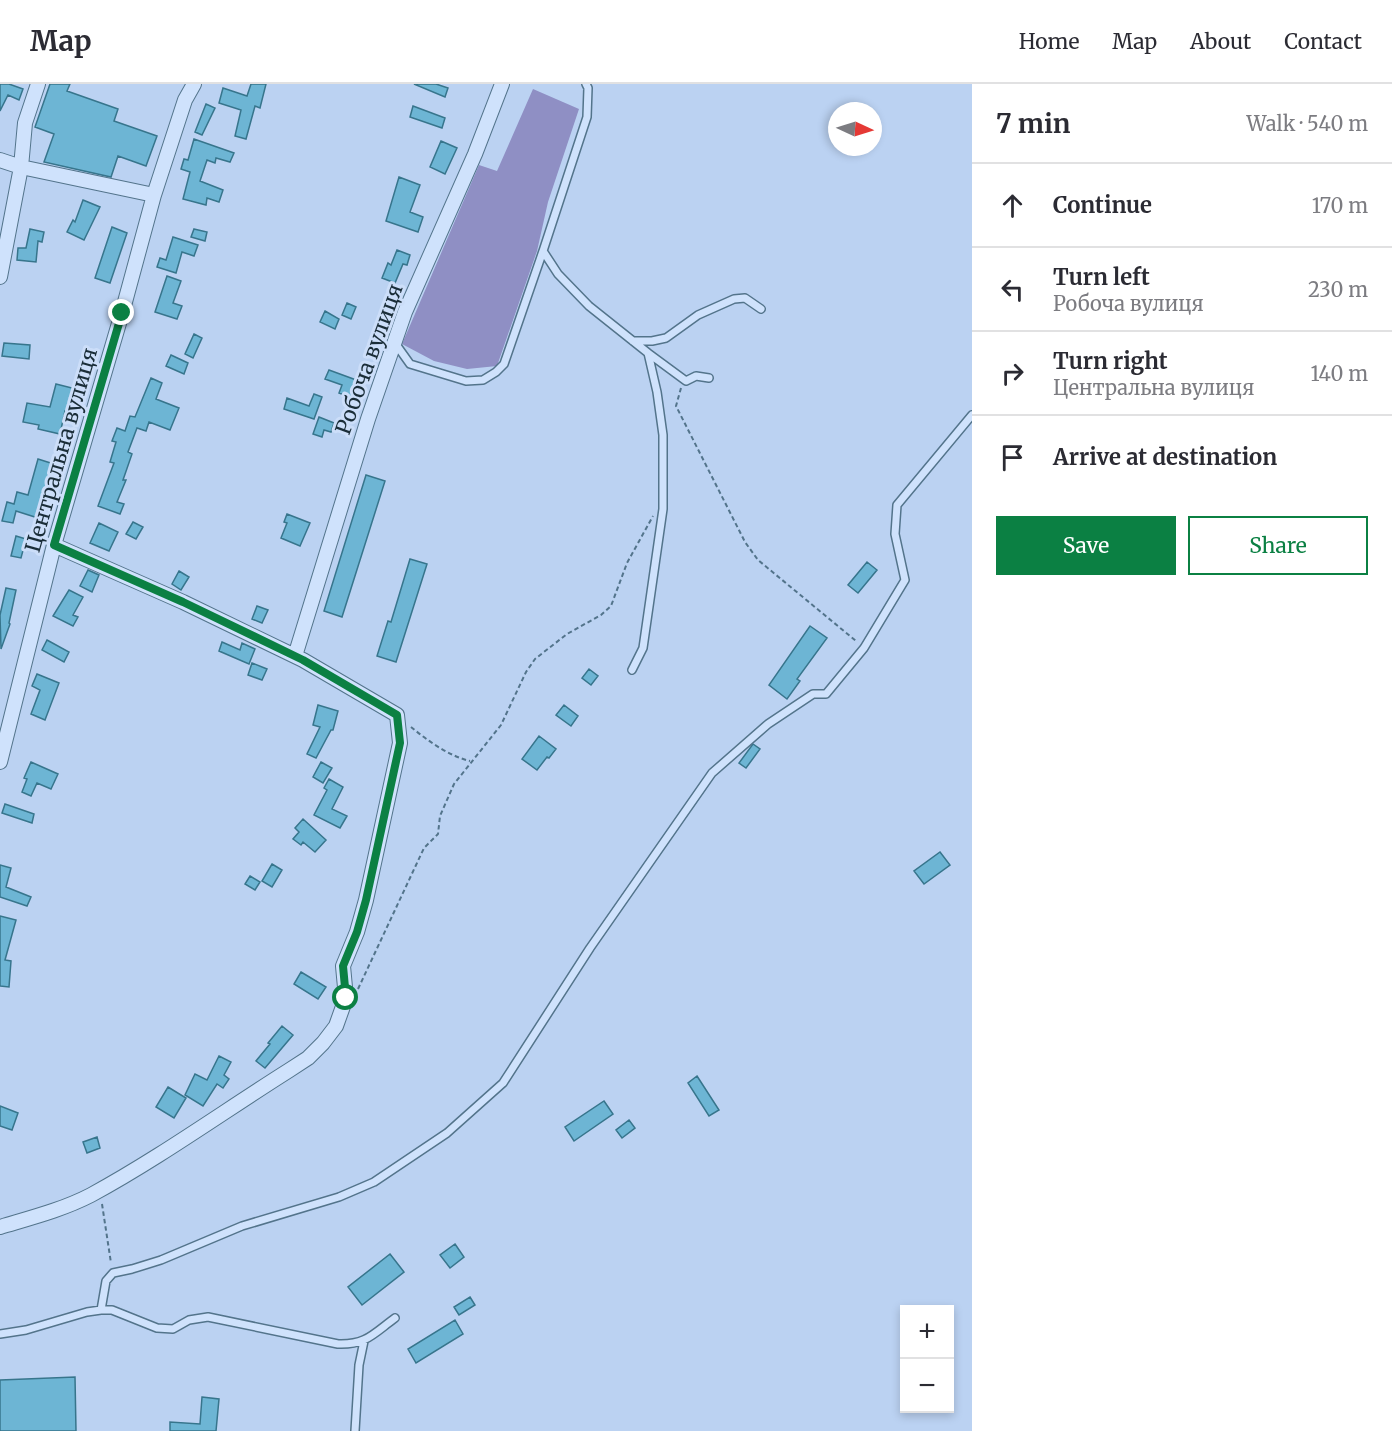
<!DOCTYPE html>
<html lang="en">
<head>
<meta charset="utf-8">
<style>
	:root { --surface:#fff; --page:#f7f7f7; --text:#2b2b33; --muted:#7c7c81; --line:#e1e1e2; --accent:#0b8043 }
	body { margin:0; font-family:Merriweather,serif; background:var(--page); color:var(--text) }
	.controls { position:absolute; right:18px; bottom:18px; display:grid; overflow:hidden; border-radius:0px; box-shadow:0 3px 9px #0003 }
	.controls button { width:54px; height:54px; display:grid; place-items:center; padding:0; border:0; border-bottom:2px solid var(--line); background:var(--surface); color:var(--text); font:30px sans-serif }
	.compass { position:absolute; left:828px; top:18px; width:54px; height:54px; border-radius:50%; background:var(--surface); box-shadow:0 3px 9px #0003; rotate:94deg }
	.stop { position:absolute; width:18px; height:18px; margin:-14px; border:4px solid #0b8043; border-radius:50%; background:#fff }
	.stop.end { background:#0b8043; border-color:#fff; box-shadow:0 2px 6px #0008 }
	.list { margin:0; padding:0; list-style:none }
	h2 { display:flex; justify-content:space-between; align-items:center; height:78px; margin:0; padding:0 24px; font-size:26px }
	h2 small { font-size:20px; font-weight:400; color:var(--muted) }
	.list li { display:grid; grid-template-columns:39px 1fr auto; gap:18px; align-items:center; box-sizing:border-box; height:84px; padding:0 24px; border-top:2px solid var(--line) }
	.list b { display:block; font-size:22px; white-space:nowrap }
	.list p { margin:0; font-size:20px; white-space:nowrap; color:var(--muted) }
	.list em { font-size:20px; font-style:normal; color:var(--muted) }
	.actions { display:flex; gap:12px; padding:18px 24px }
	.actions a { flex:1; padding:14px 0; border:2px solid var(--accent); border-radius:0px; text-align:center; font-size:21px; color:var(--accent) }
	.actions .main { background:var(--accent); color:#fff }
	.icon { flex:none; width:33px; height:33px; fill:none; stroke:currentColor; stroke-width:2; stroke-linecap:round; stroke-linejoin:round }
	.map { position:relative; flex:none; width:972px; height:1347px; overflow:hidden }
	header { display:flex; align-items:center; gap:36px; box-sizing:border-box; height:84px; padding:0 30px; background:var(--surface); border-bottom:2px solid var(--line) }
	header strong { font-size:28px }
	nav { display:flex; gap:33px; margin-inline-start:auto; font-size:21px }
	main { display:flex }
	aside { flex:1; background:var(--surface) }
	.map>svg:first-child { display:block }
	.cemetery { fill:#8f8fc4 }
	.building { fill:#6db5d4; stroke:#37758c; stroke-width:1.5 }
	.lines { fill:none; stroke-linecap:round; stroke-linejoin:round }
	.lane-casing { stroke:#53748b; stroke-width:10 }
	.street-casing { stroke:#53748b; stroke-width:16 }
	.path { stroke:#53748b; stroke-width:2; stroke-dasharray:4.5 3; stroke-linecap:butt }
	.lane { stroke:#cfe2fc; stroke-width:7 }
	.street { stroke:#cfe2fc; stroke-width:14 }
	.route { stroke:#0b8043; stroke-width:8 }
	.labels { text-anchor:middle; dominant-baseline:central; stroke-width:6; stroke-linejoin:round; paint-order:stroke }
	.street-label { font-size:21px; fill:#1a2d38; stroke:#ccdef9 }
</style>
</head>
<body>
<header>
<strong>Map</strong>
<nav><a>Home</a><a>Map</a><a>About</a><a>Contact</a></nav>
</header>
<main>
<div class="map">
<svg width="972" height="1347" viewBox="0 0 972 1347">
	<rect width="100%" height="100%" fill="#bbd2f2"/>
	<!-- cemetery -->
	<path class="cemetery" d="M533 5 579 25 548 118 537 167 497 282 467 285 434 277 402 260 479 81 497 87Z"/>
	<!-- building -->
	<path class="building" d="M0 0H9L23 5 19 16 8 11 0 27Z
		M50 0H70L67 7 118 25 114 37 157 52 146 82 118 72 111 93 44 78 54 50 35 43Z
		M251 0H266L260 24 255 22 246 55 235 52 241 26 219 19 223 4 247 12Z
		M414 0H436L448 4 445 13Z
		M206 20 215 24 202 51 195 48Z
		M413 22 445 34 442 44 410 33Z
		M194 55 234 69 230 78 216 74 215 79 207 76 200 97 223 106 219 118 207 114 206 121 183 115 190 88 181 85 184 75 188 76Z
		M441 57 457 64 445 90 430 83Z
		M399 93 420 101 410 128 423 133 418 148 386 137Z
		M83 116 100 123 84 156 67 148 73 136 75 138Z
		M112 143 127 149 110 199 95 194Z
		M30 145 44 148 42 158 38 157 36 178 17 176 18 164H26Z
		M194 145 207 148 205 157 191 153Z
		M173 153 198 161 194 172 182 168 176 189 157 183 160 174 166 176Z
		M397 166 410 171 407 181 403 180 395 199 382 194 388 179 391 181Z
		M167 192 181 197 173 219 182 222 177 235 155 228Z
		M347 219 356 223 351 235 342 231Z
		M325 227 339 235 335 245 320 238Z
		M194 250 202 254 193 274 185 270Z
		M4 259 30 261 29 275 2 272Z
		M171 271 188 279 184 290 166 282Z
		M329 286 359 297 353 314 339 309 342 301 325 295Z
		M151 294 162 299 156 315 179 324 170 346 149 338 146 347 137 344 128 368 132 370 123 396H126L117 418 124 420 120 430 98 422 114 379 110 378 116 358 112 357 117 344 125 347 130 332 135 333Z
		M56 300 76 305 70 328 65 327 60 350 38 345 39 341 23 338 27 319 50 323Z
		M314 310 322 313 314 335 284 325 287 314 309 322Z
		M319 333 334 339 331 348 324 346 322 353 313 350Z
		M38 375 57 381 51 404 47 403 38 434 16 427 13 439 2 437 7 418 14 420 17 408 28 411Z
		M366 391 385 397 342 533 324 527Z
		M287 430 310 439 300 462 281 454 287 439 284 438Z
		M133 438 143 443 136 455 126 450Z
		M99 439 118 448 109 467 90 459Z
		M16 452 26 455 21 474 11 472Z
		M410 475 427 480 396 578 377 572 388 537 391 538Z
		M867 478 877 486 858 509 848 501Z
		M88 486 99 491 92 508 80 502Z
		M179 487 189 493 181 506 172 500Z
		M6 504 16 506 9 539 10 540 1 565 0 531Z
		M69 506 83 513 73 531 78 533 73 542 53 532Z
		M257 522 268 526 262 539 252 535Z
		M810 542 827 554 797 595 800 597 787 615 769 601Z
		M47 556 69 568 64 578 42 566Z
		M222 558 240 566 242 559 255 565 249 580 219 567Z
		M252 579 267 585 262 596 248 591Z
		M589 585 598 592 591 601 582 594Z
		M37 590 59 599 45 636 31 630 40 606 32 602Z
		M318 621 338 627 333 646H331L316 674 307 670 320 643 313 641Z
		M564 621 578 632 571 642 556 631Z
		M539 652 556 665 549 674 547 673 537 686 522 675Z
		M753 660 760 665 746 684 739 679Z
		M31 678 58 690 51 705 37 699 31 712 22 708 27 695 24 694Z
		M321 678 332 684 323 699 313 693Z
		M329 695 343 703 332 725 347 732 340 744 314 731 327 706 324 704Z
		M5 720 34 730 32 739 2 729Z
		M303 735 326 756 315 768 303 758 301 761 293 755 299 748 295 744Z
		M940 768 950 781 924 800 914 787Z
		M272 780 282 786 272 803 262 797Z
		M0 781 11 784 6 803 31 813 27 822 0 813Z
		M250 792 260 798 255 806 245 800Z
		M0 832 16 836 5 876 11 877 9 903 0 902Z
		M301 888 326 903 318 915 294 900Z
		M282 942 293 951 265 984 256 977 270 960 268 959Z
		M219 972 231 978 224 991 229 995 223 1004 217 1000 203 1022 185 1011 195 990 207 996Z
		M697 992 719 1026 709 1032 688 999Z
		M168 1003 186 1014 174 1034 156 1023Z
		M604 1017 613 1030 574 1057 565 1043Z
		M0 1022 18 1029 12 1046 0 1042Z
		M629 1036 635 1044 622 1054 616 1046Z
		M97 1053 100 1064 87 1069 83 1058Z
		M455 1160 464 1173 450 1184 440 1171Z
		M390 1170 404 1188 362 1221 348 1203Z
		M470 1213 475 1221 459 1231 454 1223Z
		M455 1236 463 1250 416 1279 408 1265Z
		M75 1293 76 1347H0V1296Z
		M202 1313 219 1315 216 1347H170V1338L200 1340Z"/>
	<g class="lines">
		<defs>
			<path id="lane" d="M586 0 588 4 587 33 543 167 558 190 589 222 648 269 657 308 663 351V425L643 564 632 586
				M633 257H652L666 254 698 231 734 215 745 214 761 225
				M395 259 410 280 466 297 483 296 496 288 504 280 543 167
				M648 269 686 297 696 292 709 294
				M101 1226 106 1197 113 1189 132 1185 161 1176 242 1142 339 1113 374 1098 447 1049 503 999 590 864 712 689 768 640 813 610H826L864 564 905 496 895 450 897 421 972 331
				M0 1250 26 1246 87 1228 101 1226H112L157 1244 173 1245 189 1236 208 1233 338 1260C366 1261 373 1250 395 1234
				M355 1347 359 1281 364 1257"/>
			<path id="street" d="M0 76 21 83 154 111
				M0 193 21 83 25 39 38 0
				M295 572 368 335 405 228 475 70 502 0
				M0 678 54 461 122 229 154 111 185 16 194 0
				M0 1143C30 1134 62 1126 91 1111 159 1074 223 1028 288 987L308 974 323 959 336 942 346 914 343 882 357 848 366 816 400 659 397 631 303 576 183 518 54 461"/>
		</defs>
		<!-- lane casing -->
		<use href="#lane" class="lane-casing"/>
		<!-- street casing -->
		<use href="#street" class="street-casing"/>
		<!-- path -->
		<path class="path" d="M681 304 676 322 745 458 758 476 856 557
			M411 643C428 657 449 672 470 677
			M358 905 424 764 438 750 440 732 454 700 501 641 526 588 535 575 567 550 601 531 611 522 627 479 653 432
			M102 1120 111 1179"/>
		<!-- lane -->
		<use href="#lane" class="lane"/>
		<!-- street -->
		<use href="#street" class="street"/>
	</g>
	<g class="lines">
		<!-- route -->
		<path class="route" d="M122 229 54 461 183 518 303 576 397 631 400 659 366 816 357 848 343 882 346 914"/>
	</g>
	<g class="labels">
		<!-- street labels -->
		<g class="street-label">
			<text transform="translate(369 275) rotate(-70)">Робоча вулиця</text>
			<text transform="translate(61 366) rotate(-74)">Центральна вулиця</text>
		</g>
	</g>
</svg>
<div class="controls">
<button>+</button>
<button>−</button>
</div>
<svg class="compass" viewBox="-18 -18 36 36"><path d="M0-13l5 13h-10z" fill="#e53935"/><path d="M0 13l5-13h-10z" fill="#7c7c81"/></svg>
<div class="stop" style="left:346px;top:914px"></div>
<div class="stop end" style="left:122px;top:229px"></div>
</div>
<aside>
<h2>7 min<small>Walk · 540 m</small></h2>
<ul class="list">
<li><svg class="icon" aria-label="ahead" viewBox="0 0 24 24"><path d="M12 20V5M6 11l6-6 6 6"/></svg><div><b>Continue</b></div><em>170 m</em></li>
<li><svg class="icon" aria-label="left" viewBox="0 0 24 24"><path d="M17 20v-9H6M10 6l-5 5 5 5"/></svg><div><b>Turn left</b><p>Робоча вулиця</p></div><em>230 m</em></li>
<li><svg class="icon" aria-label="right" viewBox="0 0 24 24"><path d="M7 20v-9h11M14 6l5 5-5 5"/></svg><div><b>Turn right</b><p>Центральна вулиця</p></div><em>140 m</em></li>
<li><svg class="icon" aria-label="arrive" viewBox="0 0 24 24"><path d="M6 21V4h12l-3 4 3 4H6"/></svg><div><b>Arrive at destination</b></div></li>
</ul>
<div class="actions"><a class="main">Save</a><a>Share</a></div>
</aside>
</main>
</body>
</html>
